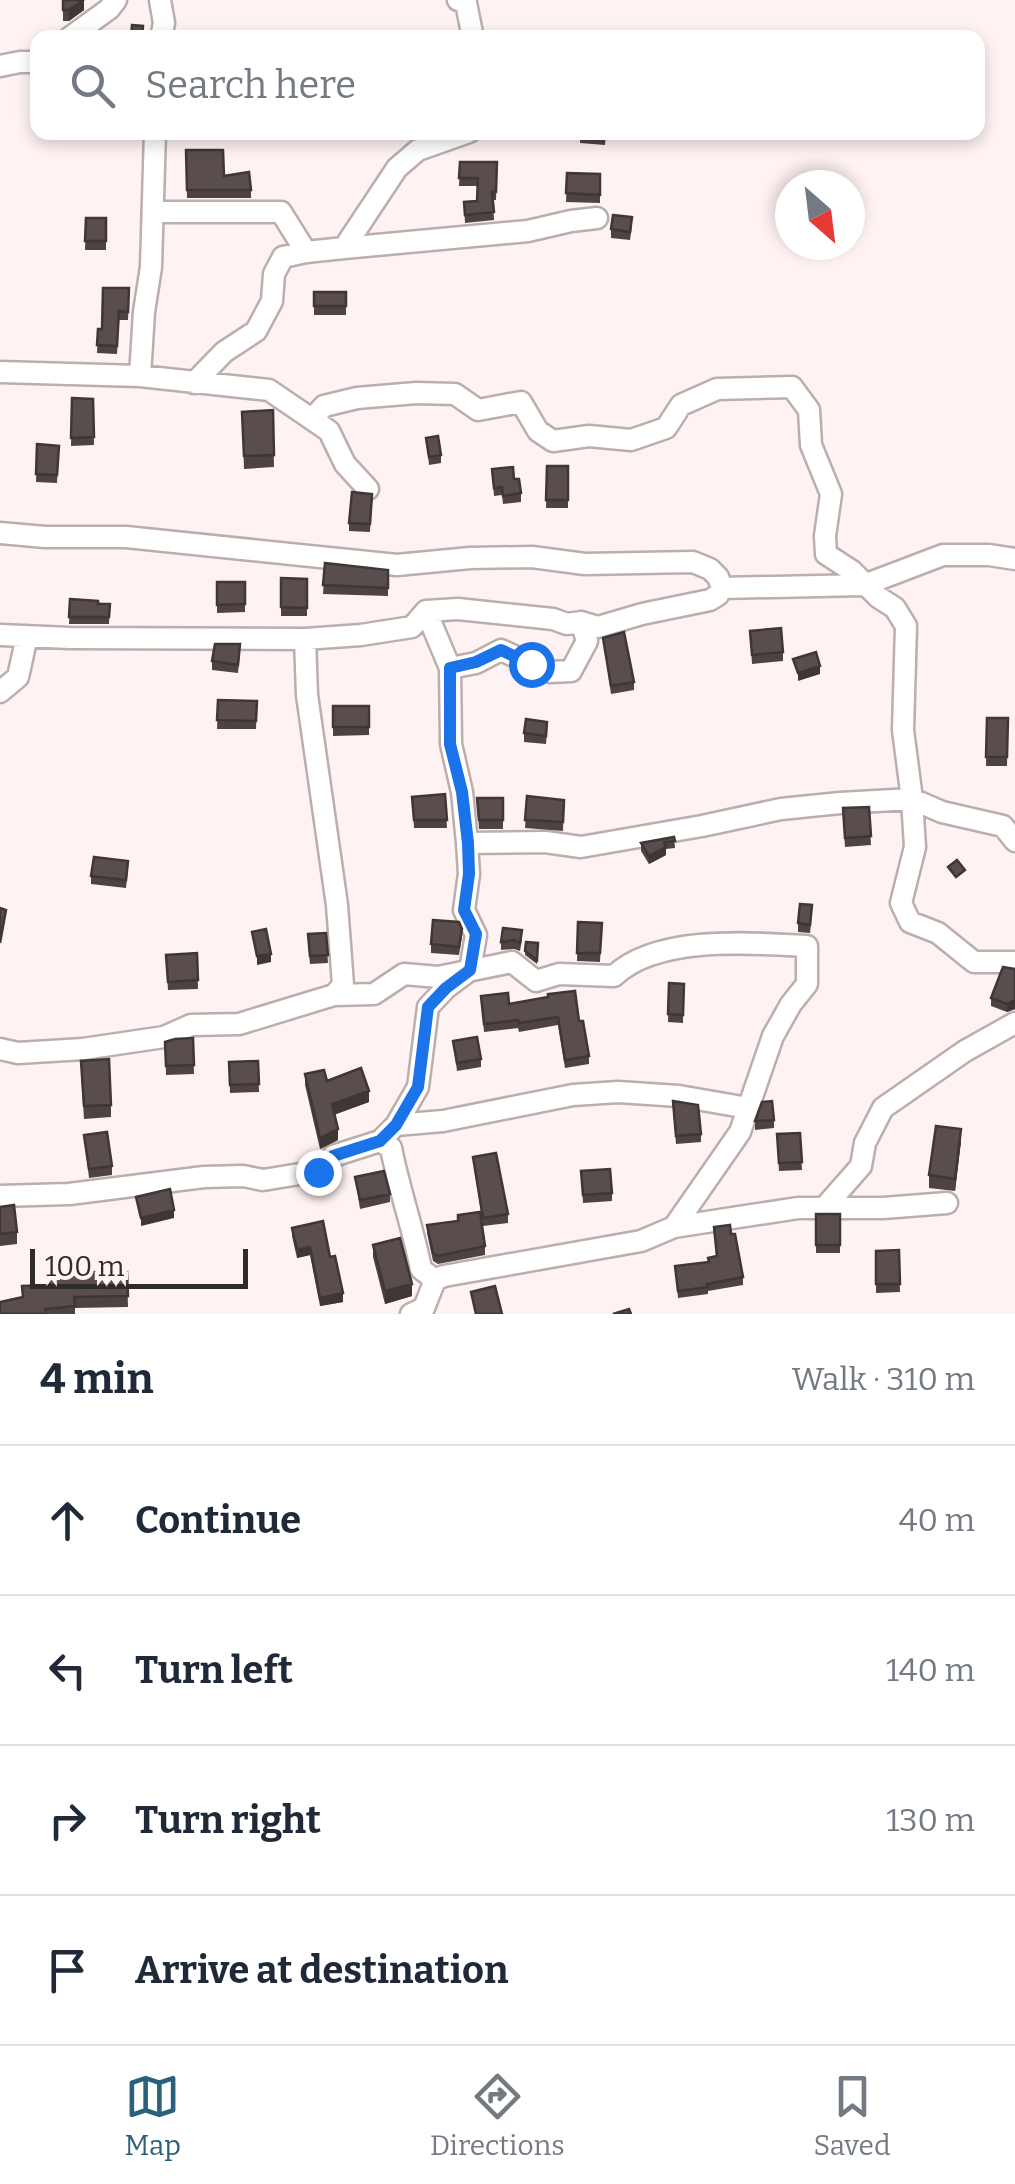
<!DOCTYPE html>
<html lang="en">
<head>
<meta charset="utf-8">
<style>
	:root { --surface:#fff; --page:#f2f2f3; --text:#1f2937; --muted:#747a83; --line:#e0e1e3; --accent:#2a607b }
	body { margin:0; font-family:Bitter,serif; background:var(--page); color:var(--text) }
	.compass { position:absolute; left:775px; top:170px; width:90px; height:90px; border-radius:50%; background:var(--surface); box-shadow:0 5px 15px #0003; rotate:152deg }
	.scale { position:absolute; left:30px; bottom:25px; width:218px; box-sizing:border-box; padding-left:10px; border:5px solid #2f2b2a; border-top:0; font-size:28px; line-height:35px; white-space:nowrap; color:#2f2b2a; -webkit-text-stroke:8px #fef3f2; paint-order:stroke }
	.stop { position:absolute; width:30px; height:30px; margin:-22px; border:8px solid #1a73e8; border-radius:50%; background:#fff }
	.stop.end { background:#1a73e8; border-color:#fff; box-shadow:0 2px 10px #0008 }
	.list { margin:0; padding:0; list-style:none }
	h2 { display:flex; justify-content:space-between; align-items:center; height:130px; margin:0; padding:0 40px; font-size:42px }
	h2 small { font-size:32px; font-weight:400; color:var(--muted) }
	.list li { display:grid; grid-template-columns:65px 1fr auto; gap:30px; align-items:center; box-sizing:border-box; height:150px; padding:0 40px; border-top:2px solid var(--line) }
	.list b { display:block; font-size:38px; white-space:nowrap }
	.list em { font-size:32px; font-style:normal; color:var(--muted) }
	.icon { flex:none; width:55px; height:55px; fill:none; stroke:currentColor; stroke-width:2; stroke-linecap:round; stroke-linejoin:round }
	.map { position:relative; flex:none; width:1015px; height:1314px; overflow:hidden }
	.search { position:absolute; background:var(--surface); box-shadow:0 5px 15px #0003; left:30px; right:30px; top:30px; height:110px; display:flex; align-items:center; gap:25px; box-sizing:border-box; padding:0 35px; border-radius:20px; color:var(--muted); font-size:38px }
	.sheet { height:730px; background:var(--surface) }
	nav { display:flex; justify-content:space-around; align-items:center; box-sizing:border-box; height:140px; border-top:2px solid var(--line); background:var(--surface); font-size:28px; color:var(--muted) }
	nav a { display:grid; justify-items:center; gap:5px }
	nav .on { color:var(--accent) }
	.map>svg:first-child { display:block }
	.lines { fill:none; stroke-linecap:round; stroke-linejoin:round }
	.minor-casing { stroke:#bbaead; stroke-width:25 }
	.minor { stroke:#fff; stroke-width:20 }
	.wall { fill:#4d4342 }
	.shaded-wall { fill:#3e3736 }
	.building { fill:#594e4d; stroke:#3e3736; stroke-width:2.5 }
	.route { stroke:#1a73e8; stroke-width:12 }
</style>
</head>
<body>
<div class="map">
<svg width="1015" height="1314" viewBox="0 0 1015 1314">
	<rect width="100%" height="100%" fill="#fef3f2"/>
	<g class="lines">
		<defs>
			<path id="minor" d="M160 0 164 23 161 38
				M458 0 466 3 473 38
				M69 38 109 9 116 0
				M0 66 20 62H38
				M153 212H281L306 252
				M344 248 528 231 571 221 597 218
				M0 372 140 376 269 390 329 431 345 464 368 489
				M140 376 144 312 151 267 155 132
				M194 383 224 352 256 331 272 301 274 274 283 257 306 252 344 248 397 168 418 150 469 132
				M313 418 324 406 357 398 416 393 455 394 478 410 521 402 538 431 553 441 589 436 631 440 666 428 681 405 717 389 792 387 809 410 811 445 831 494 825 536 826 554 852 571 878 597 895 608 906 626 903 730 912 799 942 812 1003 826 1015 841
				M0 533 45 537H126L397 565 470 558 532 557 585 564 693 562 710 569 718 577 722 588
				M426 611 450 668 451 744 462 792 467 843 545 842 581 847 702 826 781 809 840 803 912 799 915 847 901 903 910 922 938 933 974 962H1015
				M0 635 70 638 305 639 361 635 412 627 426 611 458 609 553 619 567 624 581 622 598 627 642 614 710 600 718 595 722 588 864 585 943 555H989L1015 559
				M450 668 476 663 501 650 549 672 571 671 587 641 581 622
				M0 692 18 677 27 636
				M334 995 374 994 404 974 438 977 512 962 536 981 559 974 614 976C657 935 751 943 807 946V984L791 1004 773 1036 740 1132 674 1227
				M0 1049 18 1053 83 1049 164 1037 191 1025 239 1024 334 995 343 985 337 905 307 695 305 639
				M396 1125 418 1087 428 1007 446 988 470 970 476 935 464 910 469 874 467 843
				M380 1141 391 1148C399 1189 413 1228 421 1269L435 1280
				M0 1196 69 1194 204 1177 243 1176 263 1180 318 1171 333 1156 380 1141 396 1125 443 1121 573 1095 618 1092 679 1096 748 1108
				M824 1208 861 1166 865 1143 883 1108 965 1051 1015 1023
				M411 1314 424 1308 435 1280 444 1276 641 1241 674 1227 798 1208H883L947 1203"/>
		</defs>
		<!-- minor casing -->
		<use href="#minor" class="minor-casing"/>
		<!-- minor -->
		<use href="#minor" class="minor"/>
	</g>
	<!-- wall -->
	<path class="wall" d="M63 0 84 10 69 21H63Z
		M580 132H606L605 145 580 143Z
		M186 150 224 176 251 190V198H187Z
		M460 162H497L496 200H493L494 220 465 223 464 202 477 201 478 186H459Z
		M567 173 600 174V203L566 202Z
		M86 218H106V250H85Z
		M632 226 630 240 611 238V229Z
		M129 288 128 320H119L117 354 97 353 98 329H102Z
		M314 292H346V315H314Z
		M72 398 93 399 94 445 71 446Z
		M273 410 274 467 244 469 242 412Z
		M426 438 441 455V463L429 465Z
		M37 444 59 446 57 483 36 482Z
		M547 466H568V508H546Z
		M492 469 514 479 521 493V502L503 504 502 495 494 496Z
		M372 494 370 532 349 531V523Z
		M325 563 388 570V596L323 594Z
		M281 578 307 579V616H281Z
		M217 582H245V612L217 613Z
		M70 599 110 604 109 624H69Z
		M750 631 783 652V661L752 664Z
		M603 638 634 682V690L611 694Z
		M240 652 238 673 212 670V661Z
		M218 700 257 701 256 729H217Z
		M333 706H369V735L333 736Z
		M987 718H1008L1007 766H986Z
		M547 730 546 744 524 742V733Z
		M445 794 447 828H414L412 797Z
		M527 796 564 800 563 831 525 828Z
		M477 798H503V829H479Z
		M869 807 871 845 845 847 843 817Z
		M674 837 675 848 666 849V855L649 864 641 851V843Z
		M128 869 126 888 91 884V876Z
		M812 913 810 933 798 932V923Z
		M578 922 602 923 600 962 577 961Z
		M326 933 328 963 310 964 308 943Z
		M462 937 459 955 431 953V944Z
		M522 939 520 951 514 949 501 950V942Z
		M526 942 538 943 537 964 525 955Z
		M197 953 198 989 168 990 166 955Z
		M1003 967 1015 1009 1007 1012 991 1006V998Z
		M669 983 684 984 683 1023 668 1022Z
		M481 996 579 1021 589 1056V1064L565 1068 558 1025 519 1032 518 1028 484 1032Z
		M193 1038 194 1074 166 1075 165 1042Z
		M453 1041 481 1059V1067L457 1071Z
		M258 1061 259 1092 230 1093 229 1062Z
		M81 1073 111 1105V1117L84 1119Z
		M305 1074 327 1081 369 1102 334 1115 338 1140 320 1149 305 1085Z
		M673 1109 701 1134V1142L676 1144Z
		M774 1120V1128L755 1130V1121Z
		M800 1133 802 1170 779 1171 777 1134Z
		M84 1135 112 1166V1175L89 1178Z
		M961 1141 955 1191 929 1188V1175Z
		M473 1157 508 1214V1223L483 1226Z
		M581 1171 612 1193V1201L583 1203Z
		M355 1177 390 1194V1202L360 1209Z
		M0 1207 17 1232V1244L0 1246Z
		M816 1214H840V1253H816Z
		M458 1221 485 1246V1255L438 1264 433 1261 427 1233V1225Z
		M714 1227 731 1234 743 1277V1285L708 1291V1294L678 1298 675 1266 709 1262 716 1256Z
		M292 1228 330 1257 343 1302 320 1306 310 1255 297 1258 292 1236Z
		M373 1245 412 1296 385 1304 373 1257Z
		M899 1250 900 1292 876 1293V1251Z
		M127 1272 128 1307 75 1308V1314H0L22 1297 49 1285Z"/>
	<!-- shaded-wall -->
	<path class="shaded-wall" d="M84 0V10L69 21V10Z
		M820 666V674L798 681V673Z
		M666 847V855L649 864V856Z
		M271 954V962L257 965V956Z
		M1015 1000V1009L1007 1012V1004Z
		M369 1091V1102L332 1115V1104Z
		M338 1129V1140L320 1149V1138Z
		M961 1129V1141L955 1191V1179Z
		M174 1210V1218L141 1226V1218Z
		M310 1247V1255L297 1258V1250Z
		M412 1284V1296L385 1304V1291Z
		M343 1293V1302L320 1306V1298Z"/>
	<!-- building -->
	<path class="building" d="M63 0H83L69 10H63Z
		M132 25 143 26 142 38H131Z
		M580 132H605V136L580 135Z
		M186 150H223L224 176 249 172 251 190H187Z
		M460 162H497L496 192H492L494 212 465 215 464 202 477 201 478 178H459Z
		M567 173 600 174V195L566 193Z
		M613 215 632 217 630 232 611 229Z
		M86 218H106V241H85Z
		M103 288H129L128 312 119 311 117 346 97 345 98 329H102Z
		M314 292H346V306H314Z
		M72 398 93 399 94 437 71 438Z
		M273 410 274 455 244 456 242 412Z
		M438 436 441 455 429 457 426 438Z
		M37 444 59 446 57 475 36 474Z
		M547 466H568V500H546Z
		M513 467 514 479H519L521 493 503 496 502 487 494 488 492 469Z
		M352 492 372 494 370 524 349 523Z
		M325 563 388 570V588L323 585Z
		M281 578 307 579V608L281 607Z
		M217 582H245V604L217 605Z
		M70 599 98 601V604H110L109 617H69Z
		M781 628 783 652 752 655 750 631Z
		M624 632 634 682 611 686 603 638Z
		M215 644H240L238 665 212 661Z
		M816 652 820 666 798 673 793 659Z
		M218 700 257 701 256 721 217 720Z
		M333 706H369V727H333Z
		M987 718H1008L1007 757H986Z
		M526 719 547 722 546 736 524 733Z
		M445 794 447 820H414L412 797Z
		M527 796 564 800 563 822 525 820Z
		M477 798H503V820H479Z
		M869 807 871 836 845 838 843 808Z
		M674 837 675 841 664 842 666 847 649 856 641 843Z
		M94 857 128 861 126 880 91 876Z
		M957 860 965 870 956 877 948 867Z
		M800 904 812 905 810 925 798 923Z
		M0 908 6 910 0 943Z
		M433 920 459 922 462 929 459 947 431 944Z
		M578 922 602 923 600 953H577Z
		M503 928 522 930 520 943 514 940 501 942Z
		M266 929 271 954 257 956 252 932Z
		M326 933 328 955 310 956 308 934Z
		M526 942 538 943 537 960 525 951Z
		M197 953 198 980 168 982 166 955Z
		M1003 967 1015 969V1000L1007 1004 991 998Z
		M669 983 684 984 683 1015 668 1014Z
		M575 991 579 1021H583L589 1056 565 1060 558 1017 519 1023 518 1020 484 1024 481 996 508 993 509 1004 548 997V994Z
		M477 1037 481 1059 457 1063 453 1041Z
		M193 1038 194 1065 166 1066 165 1042 175 1039Z
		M109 1059 111 1105 84 1106 81 1061Z
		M258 1061 259 1084 230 1085 229 1062Z
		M361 1068 369 1091 332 1104 338 1129 320 1138 305 1074 324 1070 327 1081Z
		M673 1101 698 1105 701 1134 676 1136Z
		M772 1101 774 1120 755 1121 762 1102Z
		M936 1126 961 1129 955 1179 929 1175Z
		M107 1132 112 1166 89 1169 84 1135Z
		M800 1133 802 1162 779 1163 777 1134Z
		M496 1153 508 1214 483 1218 473 1157Z
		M610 1169 612 1193 583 1195 581 1171Z
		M384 1171 390 1194 360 1200 355 1177Z
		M170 1189 174 1210 141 1218 136 1197Z
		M14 1205 17 1232 0 1234V1207Z
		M480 1212 485 1246 438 1256 433 1253 427 1225 458 1221V1215Z
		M816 1214H840V1245H816Z
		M323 1221 330 1257 335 1256 343 1293 320 1298 310 1247 297 1250 292 1228Z
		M730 1225 731 1234H735L743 1277 707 1284 708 1287 678 1291 675 1266 709 1262 708 1258 717 1256 714 1227Z
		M400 1238 412 1284 385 1291 373 1245Z
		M899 1250 900 1284H876V1251Z
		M81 1272H127L128 1296 74 1297 75 1306 45 1309 46 1314H0V1302L23 1297 22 1286 50 1285 49 1277Z
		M495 1286 502 1314H476L471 1292Z
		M629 1309 631 1314H613Z"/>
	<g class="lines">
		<!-- route -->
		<path class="route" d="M318 1172 333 1156 380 1141 396 1125 418 1087 428 1007 446 988 470 970 476 934 464 910 469 874 468 843 462 792 450 744V668L476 662 501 650 531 664"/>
	</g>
</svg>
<svg class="compass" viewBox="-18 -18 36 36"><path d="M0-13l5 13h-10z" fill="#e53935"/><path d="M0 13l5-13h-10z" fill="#747a83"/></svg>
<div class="scale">100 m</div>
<div class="stop" style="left:531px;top:664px"></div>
<div class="stop end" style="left:318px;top:1172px"></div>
<div class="search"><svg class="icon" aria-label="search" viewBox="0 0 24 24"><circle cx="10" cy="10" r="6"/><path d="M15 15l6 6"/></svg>Search here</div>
</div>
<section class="sheet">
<h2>4 min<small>Walk · 310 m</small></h2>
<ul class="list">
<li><svg class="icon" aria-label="ahead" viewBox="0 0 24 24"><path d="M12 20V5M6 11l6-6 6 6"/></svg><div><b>Continue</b></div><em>40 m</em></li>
<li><svg class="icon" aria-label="left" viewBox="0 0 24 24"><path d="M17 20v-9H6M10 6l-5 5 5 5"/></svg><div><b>Turn left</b></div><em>140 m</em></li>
<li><svg class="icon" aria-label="right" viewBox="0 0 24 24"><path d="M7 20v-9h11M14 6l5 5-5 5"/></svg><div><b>Turn right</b></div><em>130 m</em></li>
<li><svg class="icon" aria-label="arrive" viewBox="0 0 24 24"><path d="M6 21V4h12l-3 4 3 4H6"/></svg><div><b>Arrive at destination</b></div></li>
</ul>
</section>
<nav>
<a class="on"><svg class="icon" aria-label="map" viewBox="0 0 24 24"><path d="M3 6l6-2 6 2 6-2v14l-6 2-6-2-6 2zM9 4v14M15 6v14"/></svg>Map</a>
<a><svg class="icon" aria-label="directions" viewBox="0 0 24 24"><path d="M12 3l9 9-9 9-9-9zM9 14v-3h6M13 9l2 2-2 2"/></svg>Directions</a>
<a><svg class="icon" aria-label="saved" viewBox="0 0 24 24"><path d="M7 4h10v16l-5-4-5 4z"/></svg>Saved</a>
</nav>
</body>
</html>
